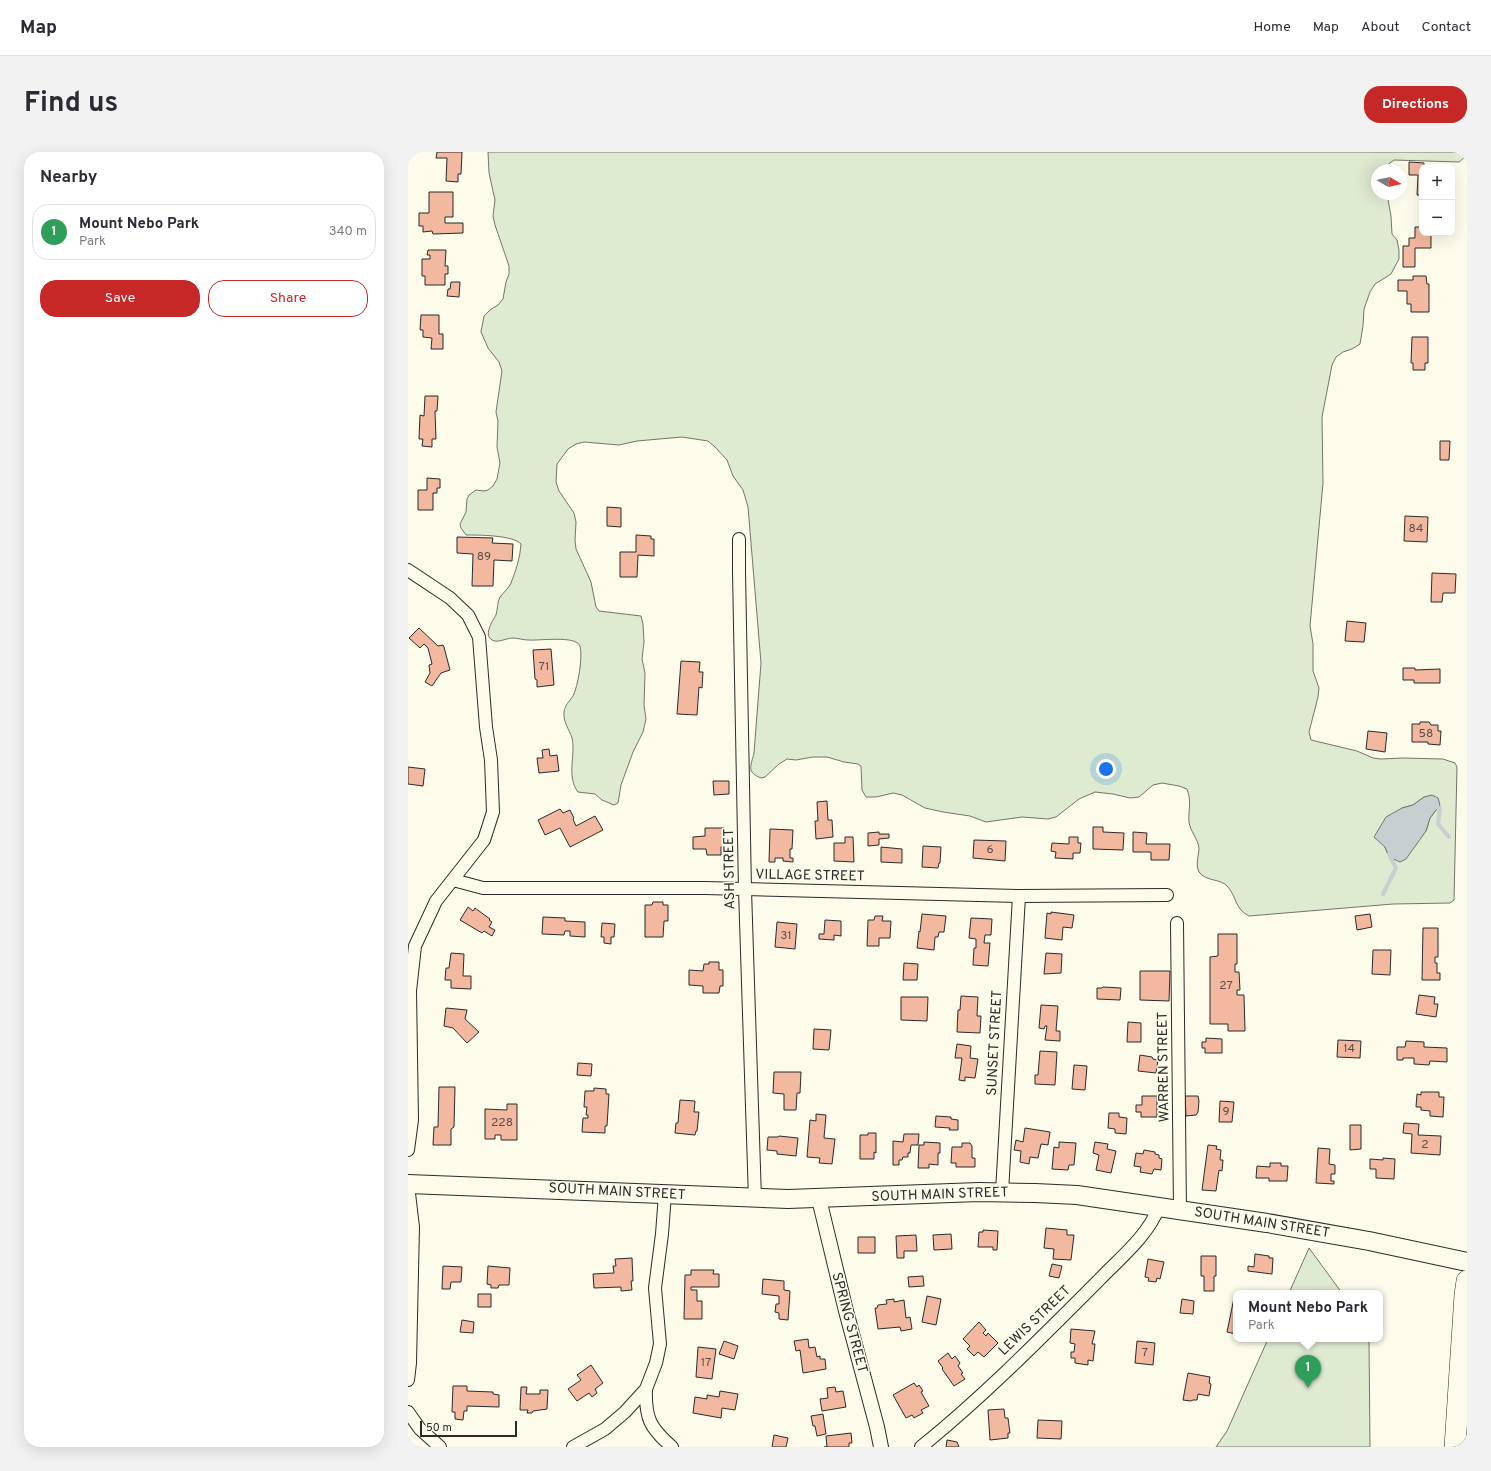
<!DOCTYPE html>
<html lang="en">
<head>
<meta charset="utf-8">
<style>
	:root { --surface:#fff; --page:#f2f2f3; --text:#2b2b33; --muted:#7c7c81; --line:#e1e1e2; --accent:#c62828 }
	body { margin:0; font-family:Overpass,sans-serif; background:var(--page); color:var(--text) }
	.controls { position:absolute; right:12px; top:12px; display:grid; overflow:hidden; border-radius:8px; box-shadow:0 4px 16px #0002 }
	.controls button { width:36px; height:36px; display:grid; place-items:center; padding:0; border:0; border-bottom:1px solid var(--line); background:var(--surface); color:var(--text); font:20px sans-serif }
	.compass { position:absolute; left:963px; top:12px; width:36px; height:36px; border-radius:50%; background:var(--surface); box-shadow:0 4px 16px #0002; rotate:99deg }
	.scale { position:absolute; left:12px; bottom:10px; width:97px; box-sizing:border-box; padding-left:4px; border:2px solid #2b2b2b; border-top:0; font-size:11px; line-height:14px; white-space:nowrap; color:#2b2b2b; -webkit-text-stroke:3px #fdfbea; paint-order:stroke }
	.you { position:absolute; left:698px; top:617px; width:14px; height:14px; margin:-10px; border:3px solid #fff; border-radius:50%; background:#1a73e8; box-shadow:0 0 0 6px #1a73e833 }
	.badge { display:grid; place-items:center; width:26px; height:26px; border-radius:50%; background:var(--accent); color:#fff; font-size:13px; font-weight:700 }
	.pin { position:absolute; translate:-50% -33px; filter:drop-shadow(0 1px 2px #0008) }
	.pin::after { content:''; position:absolute; top:21px; width:14px; height:12px; background:inherit; clip-path:polygon(0 0,100% 0,50% 100%) }
	.popup { position:absolute; left:825px; top:1138px; width:150px; height:52px; box-sizing:border-box; display:grid; place-content:center; border-radius:8px; background:var(--surface); filter:drop-shadow(0 1px 3px #0005); font-size:13px; white-space:nowrap; color:var(--muted) }
	.popup b { font-size:15px; color:var(--text) }
	.popup::after { content:''; position:absolute; left:50%; top:100%; margin-left:-8px; border:8px solid transparent; border-top-color:var(--surface) }
	.list { margin:0; padding:0; list-style:none }
	h2 { display:flex; justify-content:space-between; align-items:center; height:52px; margin:0; padding:0 16px; font-size:17px }
	h2 small { font-size:13px; font-weight:400; color:var(--muted) }
	.list li { display:grid; grid-template-columns:26px 1fr auto; gap:12px; align-items:center; box-sizing:border-box; height:56px; margin:0 8px 8px; padding:0 8px; border:1px solid var(--line); border-radius:16px }
	.list b { display:block; font-size:15px; white-space:nowrap }
	.list p { margin:0; font-size:13px; white-space:nowrap; color:var(--muted) }
	.list em { font-size:13px; font-style:normal; color:var(--muted) }
	.actions { display:flex; gap:8px; padding:12px 16px }
	.actions a { flex:1; padding:9px 0; border:1px solid var(--accent); border-radius:16px; text-align:center; font-size:14px; color:var(--accent) }
	.actions .main { background:var(--accent); color:#fff }
	.map { position:relative; flex:none; width:1059px; height:1295px; overflow:hidden; border-radius:16px }
	header { display:flex; align-items:center; gap:24px; box-sizing:border-box; height:56px; padding:0 20px; background:var(--surface); border-bottom:1px solid var(--line) }
	header strong { font-size:19px }
	nav { display:flex; gap:22px; margin-inline-start:auto; font-size:14px }
	.intro { display:flex; align-items:center; justify-content:space-between; box-sizing:border-box; height:96px; padding:0 24px }
	h1 { margin:0; font-size:28px }
	.button { padding:10px 18px; border-radius:16px; background:var(--accent); color:#fff; font-size:14px; font-weight:700 }
	main { display:flex; gap:24px; padding:0 24px }
	aside { flex:1; background:var(--surface); border-radius:16px; box-shadow:0 4px 16px #0002 }
	.map>svg:first-child { display:block }
	.green { fill:#deebd1; stroke:#74746e; fill-rule:evenodd }
	.water { fill:#c7d0d0; stroke:#74746e }
	.lines { fill:none; stroke-linecap:round; stroke-linejoin:round }
	.stream { stroke:#c7d0d0; stroke-width:4 }
	.building { fill:#f2b8a0; stroke:#2b2b2b }
	.minor-casing { stroke:#2b2b2b; stroke-width:14 }
	.tertiary-casing { stroke:#2b2b2b; stroke-width:16 }
	.primary-casing { stroke:#2b2b2b; stroke-width:20 }
	.motorway-casing { stroke:#2b2b2b; stroke-width:22 }
	.minor { stroke:#fdfbea; stroke-width:12 }
	.tertiary { stroke:#fdfbea; stroke-width:14 }
	.primary { stroke:#fdfbea; stroke-width:18 }
	.motorway { stroke:#fdfbea; stroke-width:21 }
	.labels { text-anchor:middle; dominant-baseline:central; stroke-width:3; stroke-linejoin:round; paint-order:stroke }
	.number-label { font-size:12px; fill:#5d4e48 }
	.street-label { font-size:14px; fill:#2b2b2b; stroke:#fdfbea }
</style>
</head>
<body>
<header>
<strong>Map</strong>
<nav><a>Home</a><a>Map</a><a>About</a><a>Contact</a></nav>
</header>
<div class="intro"><h1>Find us</h1><a class="button">Directions</a></div>
<main>
<aside>
<h2>Nearby<small></small></h2>
<ul class="list">
<li><span class="badge" style="background:#2e9e5b">1</span><div><b>Mount Nebo Park</b><p>Park</p></div><em>340 m</em></li>
</ul>
<div class="actions"><a class="main">Save</a><a>Share</a></div>
</aside>
<div class="map">
<svg width="1059" height="1295" viewBox="0 0 1059 1295">
	<rect width="100%" height="100%" fill="#fdfbea"/>
	<!-- green -->
	<path class="green" d="M80 0H1059L1057 5 1051 10 986 8 978 14 976 18H969V42H979L983 64 984 82 989 88 991 98V107L983 122 967 132 962 140 956 157 955 174 952 192 944 197 935 200 928 205 924 213 914 265 915 331 902 474 905 492V519L911 536 910 545 901 580 903 588 949 599 965 606 973 607 995 606 1035 607 1047 611 1049 615 1046 748 1042 751 985 752 841 764C827 757 829 746 820 735 813 726 798 730 791 720 787 712 791 704 791 696 790 687 782 679 781 670 780 658 784 650 779 637L771 634 754 631 745 633 731 645 722 646 705 642 687 640 671 647 648 665 640 667 614 665 578 670 562 664 535 660 517 656 494 643 485 641 468 645H458L454 638 453 614 450 612 436 610 419 605H405L388 608 379 607 371 612 357 625 353 626C338 620 343 614 346 601L353 511 340 355 335 338 325 324 319 308 307 295 300 289 274 285 229 289 211 293 176 290 168 292 160 297 149 312 148 330 151 339 166 361 168 370 167 388 168 397 183 430 188 455 191 459 233 464 235 472 236 490 234 507 237 521 236 553 238 567 235 580 225 600 213 633 210 651 206 653 194 648 187 642 170 640C158 624 168 603 164 586 161 577 155 570 156 560 157 553 161 550 165 544 170 534 175 505 172 494 168 483 130 489 120 488 115 488 110 486 105 486 99 486 92 490 87 489 73 486 85 468 88 463 90 457 89 450 92 445 96 440 101 436 103 431 108 418 112 406 113 392 105 383 70 383 58 383L53 376 52 372 58 360 59 347 61 343 68 338 76 339 80 338 85 334 89 327 92 311 89 295 90 269 88 260 94 219 91 210 80 196 73 180 76 164 82 158 90 153 95 147 98 130 101 122V114L87 73 85 64 87 48 81 21ZM1016 645 1032 653 1022 666 1018 679 981 705 977 695 994 656 1005 653Z
		M901 1096 934 1141H881Z
		M860 1187H961L962 1295H808L819 1279Z"/>
	<!-- water -->
	<path class="water" d="M1024 643 1030 646 1032 653 1022 666 1018 679 998 707 992 710 981 705 977 695 966 685 978 665 994 656 1005 653 1016 645Z"/>
	<g class="lines">
		<!-- stream -->
		<path class="stream" d="M1026 655 1032 656 1030 672 1041 685
			M975 742 988 716 981 702"/>
	</g>
	<!-- building -->
	<path class="building" d="M29 0H54L53 22H50V30L38 29 39 6H28Z
		M1001 10 1016 11V15H1014V43H1009L1010 23H1001Z
		M21 40H45V65H37V71H55V81L25 82 24 79 15 80V74H11V61H21Z
		M1007 75H1014V81H1023V96H1007V115H995V94H1001V86H1007Z
		M20 98H38L37 114H40V122H37V133H17V124H14V107H22V103H19Z
		M1005 124H1018L1019 132H1021V160H1003V152H999V139H990V128H1005Z
		M43 130H52L51 145 39 144 40 137H42Z
		M13 163H31V182H35V197H23L24 186 15 185V178H12Z
		M1004 185H1020V211H1017V218H1005V211H1003Z
		M17 244H30L29 259H27L28 287H24V295L14 294 15 287H11L12 263 16 264Z
		M1032 289H1042L1041 308H1032Z
		M19 326 32 327V336H29V341H25V358H10V338H19Z
		M199 355 213 356V375L199 374Z
		M997 364 1020 365 1019 390 996 389Z
		M228 383 243 384V387H246V404L230 403 229 425H212V400H228Z
		M49 385 85 386 84 391 105 392 104 409 86 408 85 434H64L65 402 49 401Z
		M1024 421 1048 422 1047 441H1035L1034 450H1023Z
		M939 469 958 471 956 490 937 489Z
		M11 476 30 494 35 493 36 495 42 518 33 521 24 534 17 530 22 521 21 513 24 512 20 496 16 492 12 496 1 486Z
		M143 497 146 533 129 535V528L127 527 125 498Z
		M273 509 292 510 291 520H295L294 536 291 535 289 563 269 562Z
		M995 516H1007V518L1032 517V531H1006V528H995Z
		M1012 570H1021L1023 573H1030V579H1033L1032 593 1020 592V590H1004V572H1012Z
		M960 579 979 581 977 600 958 597Z
		M141 597 142 604 149 603 151 619 131 621 129 606H135L134 598Z
		M0 615 17 617 15 634 0 632Z
		M305 629H321V642L306 643Z
		M419 649 420 668H424L425 685 408 687 407 669H410L409 650Z
		M152 657 155 661 162 658 166 666 165 667 168 674 187 664 195 678 162 695 152 676 137 683 130 668Z
		M685 675H695V680L716 681 715 698 685 697Z
		M297 676H316V695H313V703H299L298 697H285V685L297 684Z
		M362 677 385 678 384 697H382V706H385V710L375 709V706H367V710H361Z
		M471 680V682H481V686L471 687V693L460 694V681Z
		M725 680 739 681 738 692H762L761 708H743V700H725Z
		M437 685H445L446 710 426 709V691H437Z
		M661 685H670V691H673L672 701H665V707L647 706 648 700 643 699 644 691 661 692Z
		M566 688 598 689 597 709 565 706Z
		M515 694 533 695 532 711H531L530 716 514 715Z
		M473 695 494 697V711L473 710Z
		M245 750H255V753H260V769H256L255 785H237V753H244Z
		M60 755 65 759 67 756 82 767 81 768 84 770 81 775 87 778 84 784 76 779 74 781 52 768Z
		M643 760 666 763 664 776 655 775 654 788 637 786 639 761 643 762Z
		M514 762 538 764 536 780H531L530 785H527L526 798 509 796 511 779 512 780Z
		M962 762 964 775 949 778 947 764Z
		M467 764H475L474 769H483L482 786H471V794H459L460 768H466Z
		M135 765 157 766V769L177 770V785L162 784V779H157L156 783 134 782Z
		M563 766 584 767 583 783H577L576 791H582L580 814 565 813 566 796H568V787L561 786Z
		M417 768 433 769V784L426 783V788L411 787V782H416Z
		M369 770 389 772 387 797 367 795Z
		M194 771 207 772 206 785H203V792L196 791V785H193Z
		M1015 776H1030V805H1027V811H1029V821H1032V828H1014Z
		M810 782H829V812H827V820H831L832 838H829V843H836L837 879H820V872H802V805L810 804Z
		M965 798H983L982 823 964 822Z
		M43 801 56 802 55 824H63V837L43 836V828H37L38 816H41Z
		M638 801 654 802 653 821 636 822Z
		M301 810H311V818H315V834H312L311 841H295V834L281 833V818L295 819 296 812H301Z
		M496 811 510 812 509 828H495Z
		M732 819H762L761 849 732 848Z
		M695 835 713 836 712 848 689 847V836H694Z
		M1011 843 1027 845 1026 852H1030L1028 865 1008 862Z
		M553 844 570 845 569 864H573L572 881 549 880 550 858H552Z
		M493 845H520L519 869 493 868Z
		M633 853 650 854 648 879H652V889L637 888 639 874H637L636 877 631 876Z
		M38 856 59 858 57 867 71 880 59 891 45 876 36 874Z
		M720 870 733 871V890H719Z
		M406 877 423 878 421 898 405 897Z
		M798 886 814 887V901H797V896H794V890H798Z
		M930 888 953 889 952 906 929 905Z
		M998 889 1016 890V895L1039 896V910L1022 909 1021 913 1006 912V906H995V908H989V895H997Z
		M549 892 563 894 562 906 570 907 567 926 557 925V929L551 928 554 906H547Z
		M632 899 649 900 647 933 627 932V923H630Z
		M732 903 744 905 745 907 750 908 748 921 730 919Z
		M170 911 184 912 183 924 169 923Z
		M666 913 679 914 677 938 664 937Z
		M366 920H393L392 941H389L388 958H376V942L365 941Z
		M31 935H47L46 975 43 977V993H25L26 975H30Z
		M186 936 198 937V942H201L199 974H197V981L174 980 175 966H180V963H178L179 955H176L177 939H186Z
		M1013 940H1031V945H1036L1035 965 1022 964V959L1013 958V955H1008L1009 942 1013 943Z
		M734 944H749V965H733V960H728V953H734Z
		M777 944H790L791 949 790 960 788 963 778 964Z
		M272 948 287 949 286 960H291L289 979H288L287 983 267 981 268 971H270Z
		M812 949 826 950 824 970H811Z
		M99 952H109V988H93V983H87V987H77V957L99 958Z
		M701 961H711V965L719 966 718 982 707 981V977L700 976Z
		M408 962 418 963 416 986 427 987 424 1012 411 1011 412 1006 399 1005 402 968 408 969Z
		M528 964 543 965V967L550 968V978H541L542 976 527 975Z
		M996 971 1011 972 1010 983 1033 984 1032 1003 1003 1001 1004 982 995 981Z
		M942 973H953V997L942 998Z
		M617 976 642 980 640 993 633 992 630 1006 622 1005 621 1012 612 1010 613 999 606 998 608 988 615 990Z
		M460 981H468V1001L466 1000V1007H452V983H460Z
		M496 982H511L510 993H503L502 1001H500V1005H495L494 1008H491V1013H485V989L495 990Z
		M371 984 390 986 388 1004 369 1002V999L359 998 360 985H370Z
		M516 990 532 991V1001H530V1013L521 1012V1016H510L511 993H516Z
		M651 990 668 991 666 1013H661L660 1018 644 1017 646 995 651 996Z
		M687 990 700 992 699 997 708 999 703 1021 688 1018 691 1003 685 1001Z
		M554 991H562L564 994V1006H567V1015H548V1011H543L544 995H554Z
		M800 993 809 994 808 997 813 998 812 1008H815L814 1019 811 1018 808 1039 794 1038Z
		M910 996 922 997 921 1012 927 1013V1022H923V1029H926V1032L908 1031Z
		M736 998 747 1000V1002L751 1003V1006L754 1007 753 1018 746 1017 744 1022 732 1020 733 1015 726 1014 728 1001 735 1002Z
		M975 1006 987 1007 986 1027 968 1026V1017H962V1007L975 1008Z
		M862 1011H873V1014H880L879 1029H861V1026H848L849 1014 862 1015Z
		M638 1076 659 1078V1083H666L663 1108 645 1107 646 1097 636 1096Z
		M575 1078 590 1079 589 1098H585V1095H570L571 1080H575Z
		M543 1082 544 1097 526 1098 525 1083Z
		M508 1083 509 1099H496V1106H489L488 1084Z
		M450 1085H467V1101H450Z
		M847 1102 861 1104V1106H865L864 1122 840 1119V1114L846 1115Z
		M793 1104H808V1124H806V1139H796V1124H793Z
		M224 1106 225 1129H223L224 1138 213 1139V1135L186 1136 185 1122 206 1121 205 1114H208L207 1107Z
		M740 1107 756 1110 752 1127 749 1126 748 1130 740 1129 741 1126 737 1125Z
		M644 1112 654 1114 651 1126 641 1124Z
		M35 1114 54 1115 53 1130H43L42 1137H34Z
		M80 1114 102 1116 101 1133H91L90 1136H83V1133L79 1132Z
		M283 1118H306L305 1122H311V1135H283V1138H289V1149H294V1167H276L277 1123H283Z
		M515 1124 516 1134 501 1135 500 1125Z
		M355 1127 376 1129V1138L382 1139 380 1168 371 1167V1161L367 1160 368 1152H371V1144L354 1142Z
		M70 1142H83V1155H70Z
		M519 1144 533 1147 528 1173 514 1170Z
		M826 1146 828 1147V1182L819 1180Z
		M486 1147V1150L496 1148 498 1166 502 1165 504 1177 493 1179 492 1175 470 1177 467 1156H469L470 1153 479 1152 478 1148Z
		M774 1147 786 1149 785 1162 772 1161Z
		M54 1168 66 1170 65 1181 52 1180Z
		M571 1170 578 1178 575 1181 578 1184 580 1181 590 1191 576 1205 570 1200 566 1204 559 1197 562 1194 555 1187Z
		M663 1177 687 1179 684 1192H687L685 1209 680 1208V1213L667 1211V1206H663V1200H666L667 1192 662 1191Z
		M400 1187 401 1196 407 1195 409 1205 412 1204V1207H417L418 1217 395 1221 392 1198 388 1199 386 1189Z
		M316 1189 330 1194 326 1207 311 1202Z
		M729 1189 747 1191 745 1213 727 1211Z
		M290 1195 308 1197 304 1227 288 1225Z
		M540 1201 544 1207 547 1204 552 1211 550 1214 555 1221 553 1222 557 1227 546 1234 534 1217 535 1216 530 1209Z
		M183 1213 195 1231 187 1237 189 1241 184 1245 181 1241 169 1249 160 1237 173 1228 169 1223Z
		M780 1221 802 1225 801 1231 803 1232 801 1244 790 1242 789 1248H785L783 1249 775 1248Z
		M506 1231 509 1235 511 1233 515 1239 513 1240 521 1254 513 1258 515 1261 506 1266 504 1263 498 1266 485 1243Z
		M45 1234H59V1239L85 1240V1242L91 1243V1255L59 1254V1259H56L55 1268 47 1267V1260H44Z
		M113 1235H119L118 1242H132V1238H140L139 1257 125 1259 124 1261H119L120 1258H112Z
		M427 1235 428 1240 435 1239 438 1255 414 1259 412 1247 420 1246 419 1236Z
		M312 1239 330 1242 327 1258 314 1256 313 1266 285 1261 287 1245 299 1247V1243L311 1245Z
		M596 1257 597 1266H600L602 1281H600V1286L582 1288 580 1258Z
		M415 1262 418 1282 409 1284 407 1274H405L403 1264Z
		M630 1268 654 1269 653 1287 629 1286Z
		M443 1281 444 1291H441V1295H416H419L418 1284Z
		M366 1283 380 1286 378 1295H364Z
		M539 1288 549 1290 551 1295H538Z"/>
	<g class="lines">
		<defs>
			<path id="minor" d="M331 387V420L337 738 347 1047
				M0 418 42 446 60 463 71 485 78 575 83 608 85 660 76 688 28 749 7 794 2 839 4 968 0 998
				M45 728 75 736H297L611 744 759 743
				M769 771 772 1058
				M0 1033 5 1075 2 1211 0 1228
				M594 1040 611 744
				M238 1237C237 1266 242 1276 264 1295
				M0 1260 12 1277 32 1295
				M165 1295 197 1277 217 1260 238 1237 248 1211 252 1192 247 1136 254 1082 257 1042
				M513 1295C576 1244 633 1186 690 1129 712 1106 739 1085 751 1055"/>
			<path id="tertiary" d="M411 1047 438 1159 469 1275 473 1295"/>
			<path id="primary" d="M0 1032 380 1047 571 1040 627 1041 669 1043 859 1071 961 1089 1059 1110"/>
			<path id="motorway" d="M1047 1295 1057 1143 1059 1129"/>
		</defs>
		<!-- minor casing -->
		<use href="#minor" class="minor-casing"/>
		<!-- tertiary casing -->
		<use href="#tertiary" class="tertiary-casing"/>
		<!-- primary casing -->
		<use href="#primary" class="primary-casing"/>
		<!-- motorway casing -->
		<use href="#motorway" class="motorway-casing"/>
		<!-- minor -->
		<use href="#minor" class="minor"/>
		<!-- tertiary -->
		<use href="#tertiary" class="tertiary"/>
		<!-- primary -->
		<use href="#primary" class="primary"/>
		<!-- motorway -->
		<use href="#motorway" class="motorway"/>
	</g>
	<g class="labels">
		<!-- number labels -->
		<g class="number-label">
			<text x="1008" y="377">84</text>
			<text x="76" y="405">89</text>
			<text x="136" y="515">71</text>
			<text x="1018" y="582">58</text>
			<text x="582" y="698">6</text>
			<text x="378" y="784">31</text>
			<text x="818" y="834">27</text>
			<text x="941" y="897">14</text>
			<text x="818" y="960">9</text>
			<text x="94" y="971">228</text>
			<text x="1017" y="993">2</text>
			<text x="737" y="1201">7</text>
			<text x="298" y="1211">17</text>
		</g>
		<!-- street labels -->
		<g class="street-label">
			<text transform="translate(322 717) rotate(-91)">ASH STREET</text>
			<text transform="translate(402 724) rotate(1)">VILLAGE STREET</text>
			<text transform="translate(587 891) rotate(-87)">SUNSET STREET</text>
			<text transform="translate(756 915) rotate(-91)">WARREN STREET</text>
			<text transform="translate(209 1040) rotate(3)">SOUTH MAIN STREET</text>
			<text transform="translate(532 1043) rotate(-2)">SOUTH MAIN STREET</text>
			<text transform="translate(854 1071) rotate(9)">SOUTH MAIN STREET</text>
			<text transform="translate(627 1169) rotate(-44)">LEWIS STREET</text>
			<text transform="translate(441 1171) rotate(75)">SPRING STREET</text>
		</g>
	</g>
</svg>
<div class="controls">
<button>+</button>
<button>−</button>
</div>
<svg class="compass" viewBox="-18 -18 36 36"><path d="M0-13l5 13h-10z" fill="#e53935"/><path d="M0 13l5-13h-10z" fill="#7c7c81"/></svg>
<div class="scale">50 m</div>
<div class="you"></div>
<div class="pin badge" style="left:900px;top:1236px;background:#2e9e5b">1</div>
<div class="popup"><b>Mount Nebo Park</b>Park</div>
</div>
</main>
</body>
</html>
